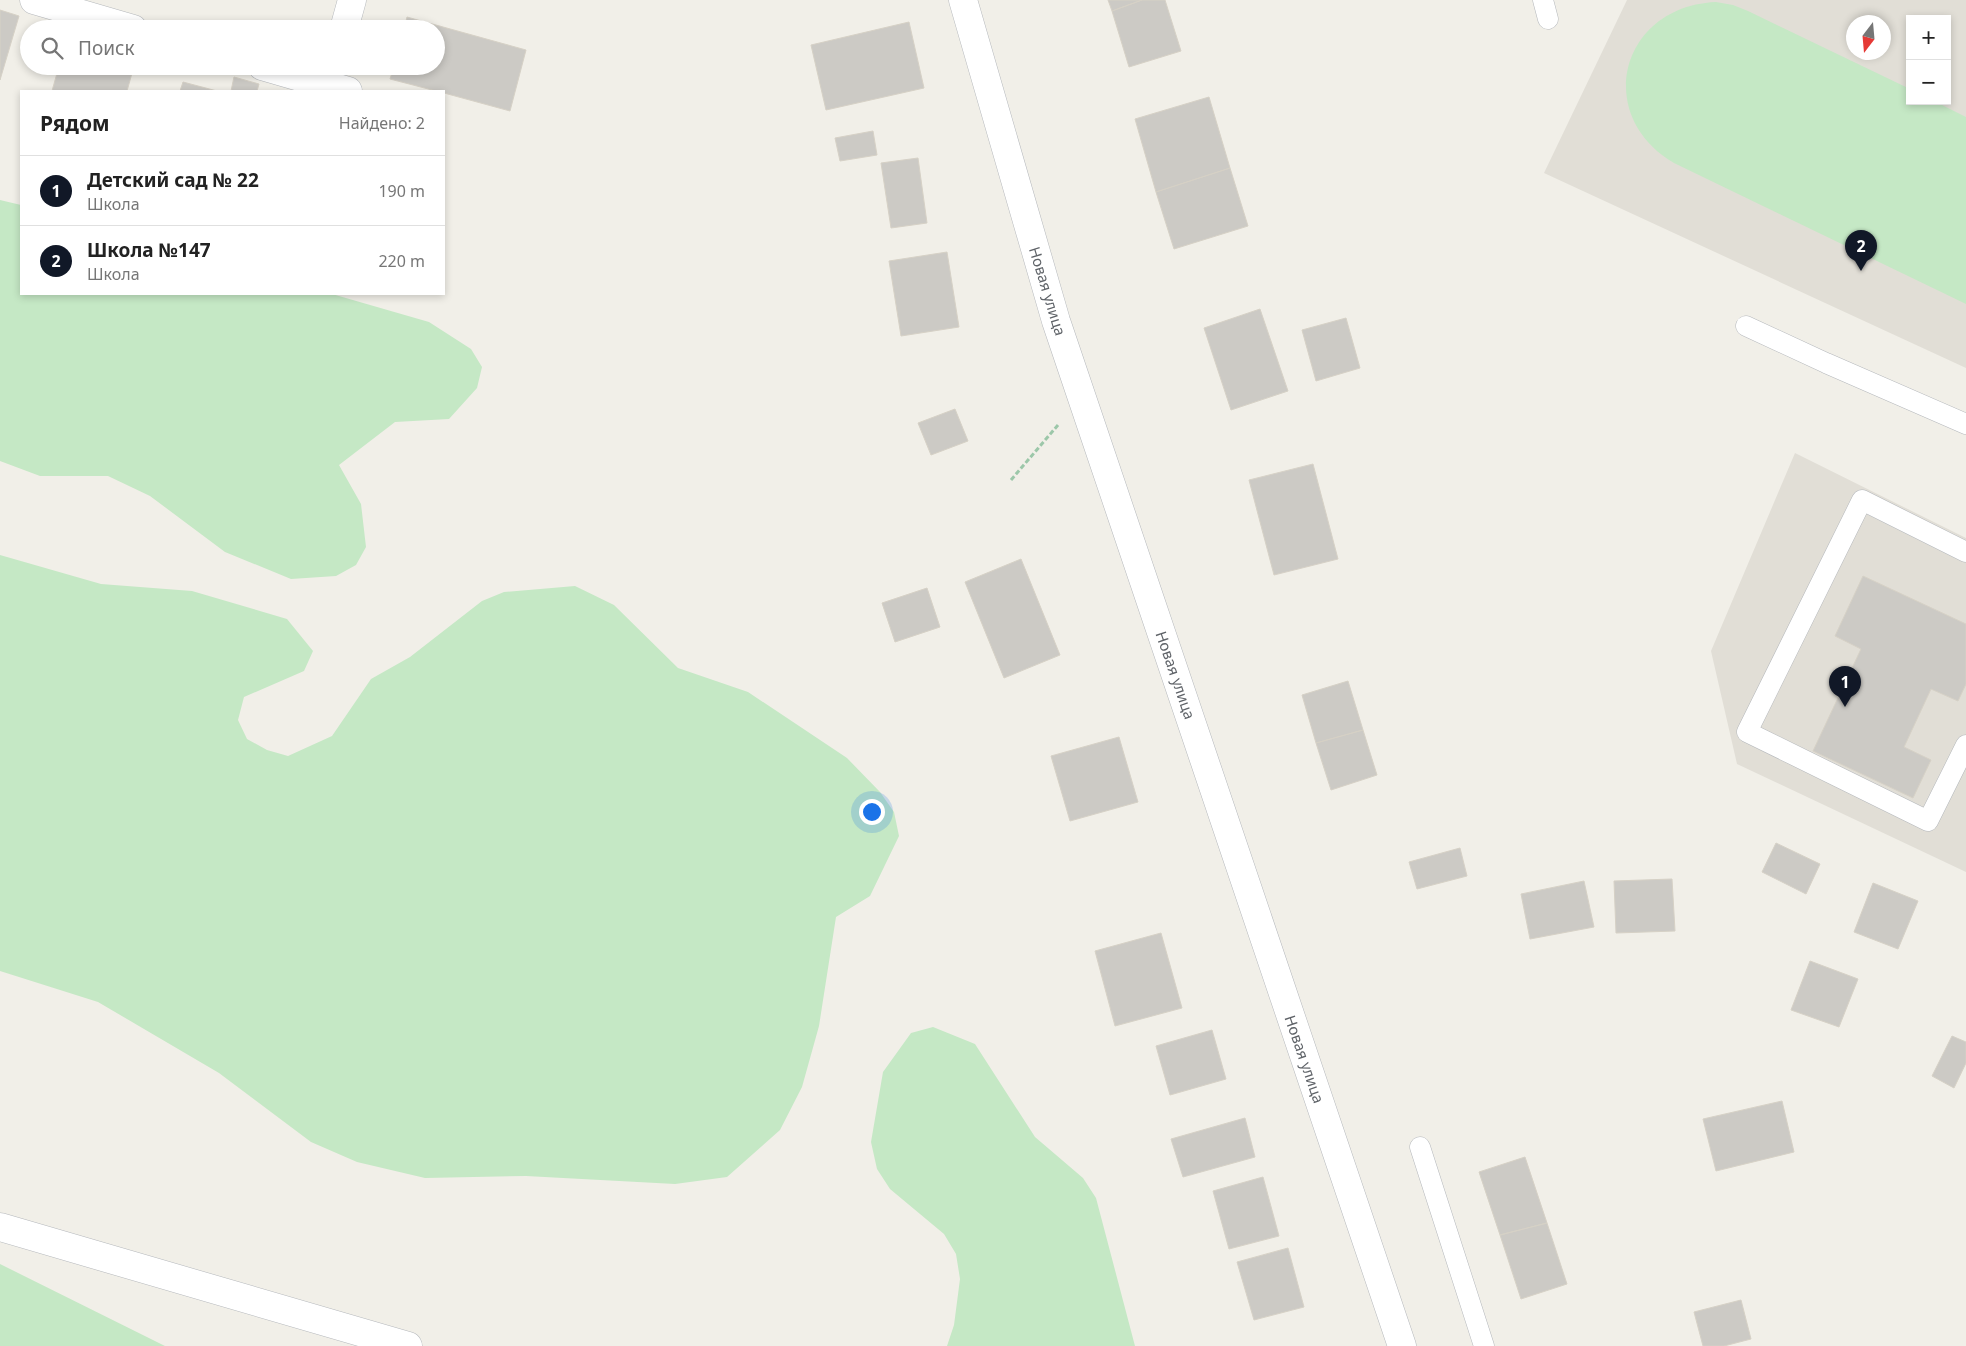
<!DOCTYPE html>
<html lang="ru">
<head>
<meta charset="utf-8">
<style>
	:root { --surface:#fff; --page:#f6f6f6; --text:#222; --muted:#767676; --line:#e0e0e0; --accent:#111827 }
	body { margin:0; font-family:"Noto Sans",sans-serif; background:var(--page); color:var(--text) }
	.controls { position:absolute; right:15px; top:15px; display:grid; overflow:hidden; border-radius:0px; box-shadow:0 2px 8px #0003 }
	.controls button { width:45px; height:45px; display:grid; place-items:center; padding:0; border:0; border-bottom:1px solid var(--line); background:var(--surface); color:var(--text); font:25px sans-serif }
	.compass { position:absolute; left:1846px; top:15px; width:45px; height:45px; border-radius:50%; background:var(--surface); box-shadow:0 2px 8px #0003; rotate:196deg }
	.you { position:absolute; left:871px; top:811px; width:18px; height:18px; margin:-12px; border:4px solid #fff; border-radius:50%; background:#1a73e8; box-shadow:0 0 0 8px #1a73e833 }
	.badge { display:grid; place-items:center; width:32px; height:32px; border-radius:50%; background:var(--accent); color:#fff; font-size:16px; font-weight:700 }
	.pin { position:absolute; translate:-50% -41px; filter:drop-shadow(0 1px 2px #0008) }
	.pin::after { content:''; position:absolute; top:26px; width:18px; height:15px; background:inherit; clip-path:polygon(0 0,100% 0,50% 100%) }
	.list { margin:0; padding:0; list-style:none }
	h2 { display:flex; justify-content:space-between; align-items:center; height:65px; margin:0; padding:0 20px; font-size:21px }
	h2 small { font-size:16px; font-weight:400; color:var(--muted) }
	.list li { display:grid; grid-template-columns:32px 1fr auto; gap:15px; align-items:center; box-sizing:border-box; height:70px; padding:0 20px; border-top:1px solid var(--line) }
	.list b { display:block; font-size:19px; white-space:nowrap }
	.list p { margin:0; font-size:16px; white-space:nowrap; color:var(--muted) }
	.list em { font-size:16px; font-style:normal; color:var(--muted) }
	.icon { flex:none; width:28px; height:28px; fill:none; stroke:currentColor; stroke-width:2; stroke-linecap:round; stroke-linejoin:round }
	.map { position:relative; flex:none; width:1966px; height:1346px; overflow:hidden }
	.search { position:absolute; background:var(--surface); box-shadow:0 2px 8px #0003; left:20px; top:20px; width:425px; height:55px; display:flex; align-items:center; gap:12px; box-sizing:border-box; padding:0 18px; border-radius:28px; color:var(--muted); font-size:19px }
	.panel { position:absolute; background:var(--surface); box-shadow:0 2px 8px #0003; left:20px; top:90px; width:425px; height:205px; border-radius:0px }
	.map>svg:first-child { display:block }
	.education { fill:#e1ded6; fill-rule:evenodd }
	.green { fill:#c5e8c5 }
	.building { fill:#cccac5; stroke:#d6d1c6 }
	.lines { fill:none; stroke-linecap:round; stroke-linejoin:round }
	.service-casing { stroke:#b5b8bc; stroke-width:21 }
	.minor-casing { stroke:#b5b8bc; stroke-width:29 }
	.path { stroke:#9cc7a9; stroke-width:3; stroke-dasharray:5 2.5; stroke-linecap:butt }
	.service { stroke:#fff; stroke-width:20 }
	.minor { stroke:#fff; stroke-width:28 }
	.labels { text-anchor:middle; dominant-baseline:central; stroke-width:4; stroke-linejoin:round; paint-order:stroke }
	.street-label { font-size:15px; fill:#5f6368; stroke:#fff }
</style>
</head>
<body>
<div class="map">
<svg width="1966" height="1346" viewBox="0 0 1966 1346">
	<rect width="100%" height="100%" fill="#f1efe8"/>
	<!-- education -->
	<path class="education" d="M1627 0H1966V368L1544 173ZM1910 19H1947V101H1910ZM1854 22H1884V52H1854Z
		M1795 453 1966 538V872L1737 764 1711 651Z"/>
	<!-- green -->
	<path class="green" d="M1716 2 1733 5 1748 11 1910 89V101H1934L1966 117V304L1674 163C1592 115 1621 6 1716 2Z
		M0 200 21 205V294H332L429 322 471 349 482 367 477 388 449 419 395 422 339 465 361 504 366 547 356 565 336 576 291 579 225 552 150 496 108 476H40L0 461Z
		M0 555 101 584 192 591 287 619 313 651 304 671 244 697 238 720 247 739 267 750 288 756 332 736 371 679 410 657 482 601 504 592 575 586 614 605 678 668 748 692 847 758 880 792 894 812 899 836 870 896 836 917 819 1026 802 1087 780 1130 727 1177 675 1184 526 1176 425 1178 357 1162 311 1142 219 1073 98 1002 0 971Z
		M933 1027 975 1044 1035 1137 1083 1178 1096 1198 1135 1346H947L954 1325 960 1279 956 1254 944 1234 890 1189 877 1169 871 1142 883 1072 911 1033Z
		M0 1264 165 1346H0Z"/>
	<!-- building -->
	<path class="building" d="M1108 0H1142L1112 11Z
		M1142 0H1165L1181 51 1129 67 1112 11Z
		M0 10 19 16 0 80Z
		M407 17 526 50 510 111 444 93V91H436L390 79 394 66H436V29H404Z
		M909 22 924 88 826 110 811 45Z
		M59 66H134L127 91H52Z
		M234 77 259 84 257 91H231Z
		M183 82 217 91H180Z
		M1209 97 1230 168 1156 192 1135 119Z
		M873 131 877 155 840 161 835 138Z
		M918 158 927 223 891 228 881 163Z
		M1230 168 1248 226 1174 249 1156 192Z
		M947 252 959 327 901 336 889 261Z
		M1260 309 1288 391 1231 410 1204 328Z
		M1346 318 1360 368 1316 381 1302 330Z
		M955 409 968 441 931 455 918 423Z
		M1313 464 1338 559 1274 575 1249 480Z
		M1021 559 1060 655 1004 678 965 582Z
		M1863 576 1966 624V684L1958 701 1931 689 1904 747 1931 760 1913 798 1813 751 1861 649 1835 636Z
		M927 588 940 627 895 642 882 603Z
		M1348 681 1363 730 1316 743 1302 695Z
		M1363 730 1377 775 1331 790 1316 743Z
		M1119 737 1138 802 1070 821 1051 756Z
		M1776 843 1820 864 1806 894 1762 872Z
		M1460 848 1467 876 1417 889 1409 862Z
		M1672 879 1675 931 1616 933 1614 881Z
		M1584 881 1594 927 1530 939 1521 894Z
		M1873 883 1918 901 1898 949 1854 932Z
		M1161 933 1182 1008 1115 1026 1095 951Z
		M1810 961 1858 979 1839 1027 1791 1010Z
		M1212 1030 1226 1079 1170 1095 1156 1046Z
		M1952 1036 1966 1042V1063L1954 1088 1932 1076Z
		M1782 1101 1794 1152 1716 1171 1703 1119Z
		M1245 1118 1255 1157 1183 1177 1171 1139Z
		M1525 1157 1547 1223 1500 1235 1479 1172Z
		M1263 1177 1279 1236 1229 1249 1213 1191Z
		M1547 1223 1567 1284 1521 1299 1500 1235Z
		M1288 1248 1304 1307 1254 1320 1237 1262Z
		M1741 1300 1751 1339 1724 1346H1703L1694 1312Z"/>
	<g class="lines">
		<defs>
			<path id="service" d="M1543 0 1548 19
				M1746 326 1826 363 1966 424
				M1966 552 1862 500 1747 732 1928 821 1966 745
				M1420 1147 1484 1346"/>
			<path id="minor" d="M34 0 133 29
				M963 0 1056 321 1402 1346
				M344 29 352 0
				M262 66 348 91
				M0 1227 408 1346"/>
		</defs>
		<!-- service casing -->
		<use href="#service" class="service-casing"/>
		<!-- minor casing -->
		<use href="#minor" class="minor-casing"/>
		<!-- path -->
		<path class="path" d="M1011 480 1058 425"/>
		<!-- service -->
		<use href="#service" class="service"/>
		<!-- minor -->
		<use href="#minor" class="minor"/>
	</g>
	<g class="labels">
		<!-- street labels -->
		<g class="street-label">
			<text transform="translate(1048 291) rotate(73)">Новая улица</text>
			<text transform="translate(1176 675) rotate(71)">Новая улица</text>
			<text transform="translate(1305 1059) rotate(71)">Новая улица</text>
		</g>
	</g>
</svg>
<div class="controls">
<button>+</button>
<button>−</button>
</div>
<svg class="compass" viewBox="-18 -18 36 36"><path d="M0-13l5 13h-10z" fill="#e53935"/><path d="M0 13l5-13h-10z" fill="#767676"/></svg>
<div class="you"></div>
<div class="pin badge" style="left:1845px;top:707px">1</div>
<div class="pin badge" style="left:1861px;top:271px">2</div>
<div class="search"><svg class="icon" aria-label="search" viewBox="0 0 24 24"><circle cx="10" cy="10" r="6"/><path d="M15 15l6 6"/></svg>Поиск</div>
<section class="panel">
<h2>Рядом<small>Найдено: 2</small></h2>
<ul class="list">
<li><span class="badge">1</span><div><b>Детский сад № 22</b><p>Школа</p></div><em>190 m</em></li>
<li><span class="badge">2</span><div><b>Школа №147</b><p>Школа</p></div><em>220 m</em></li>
</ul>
</section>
</div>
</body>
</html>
